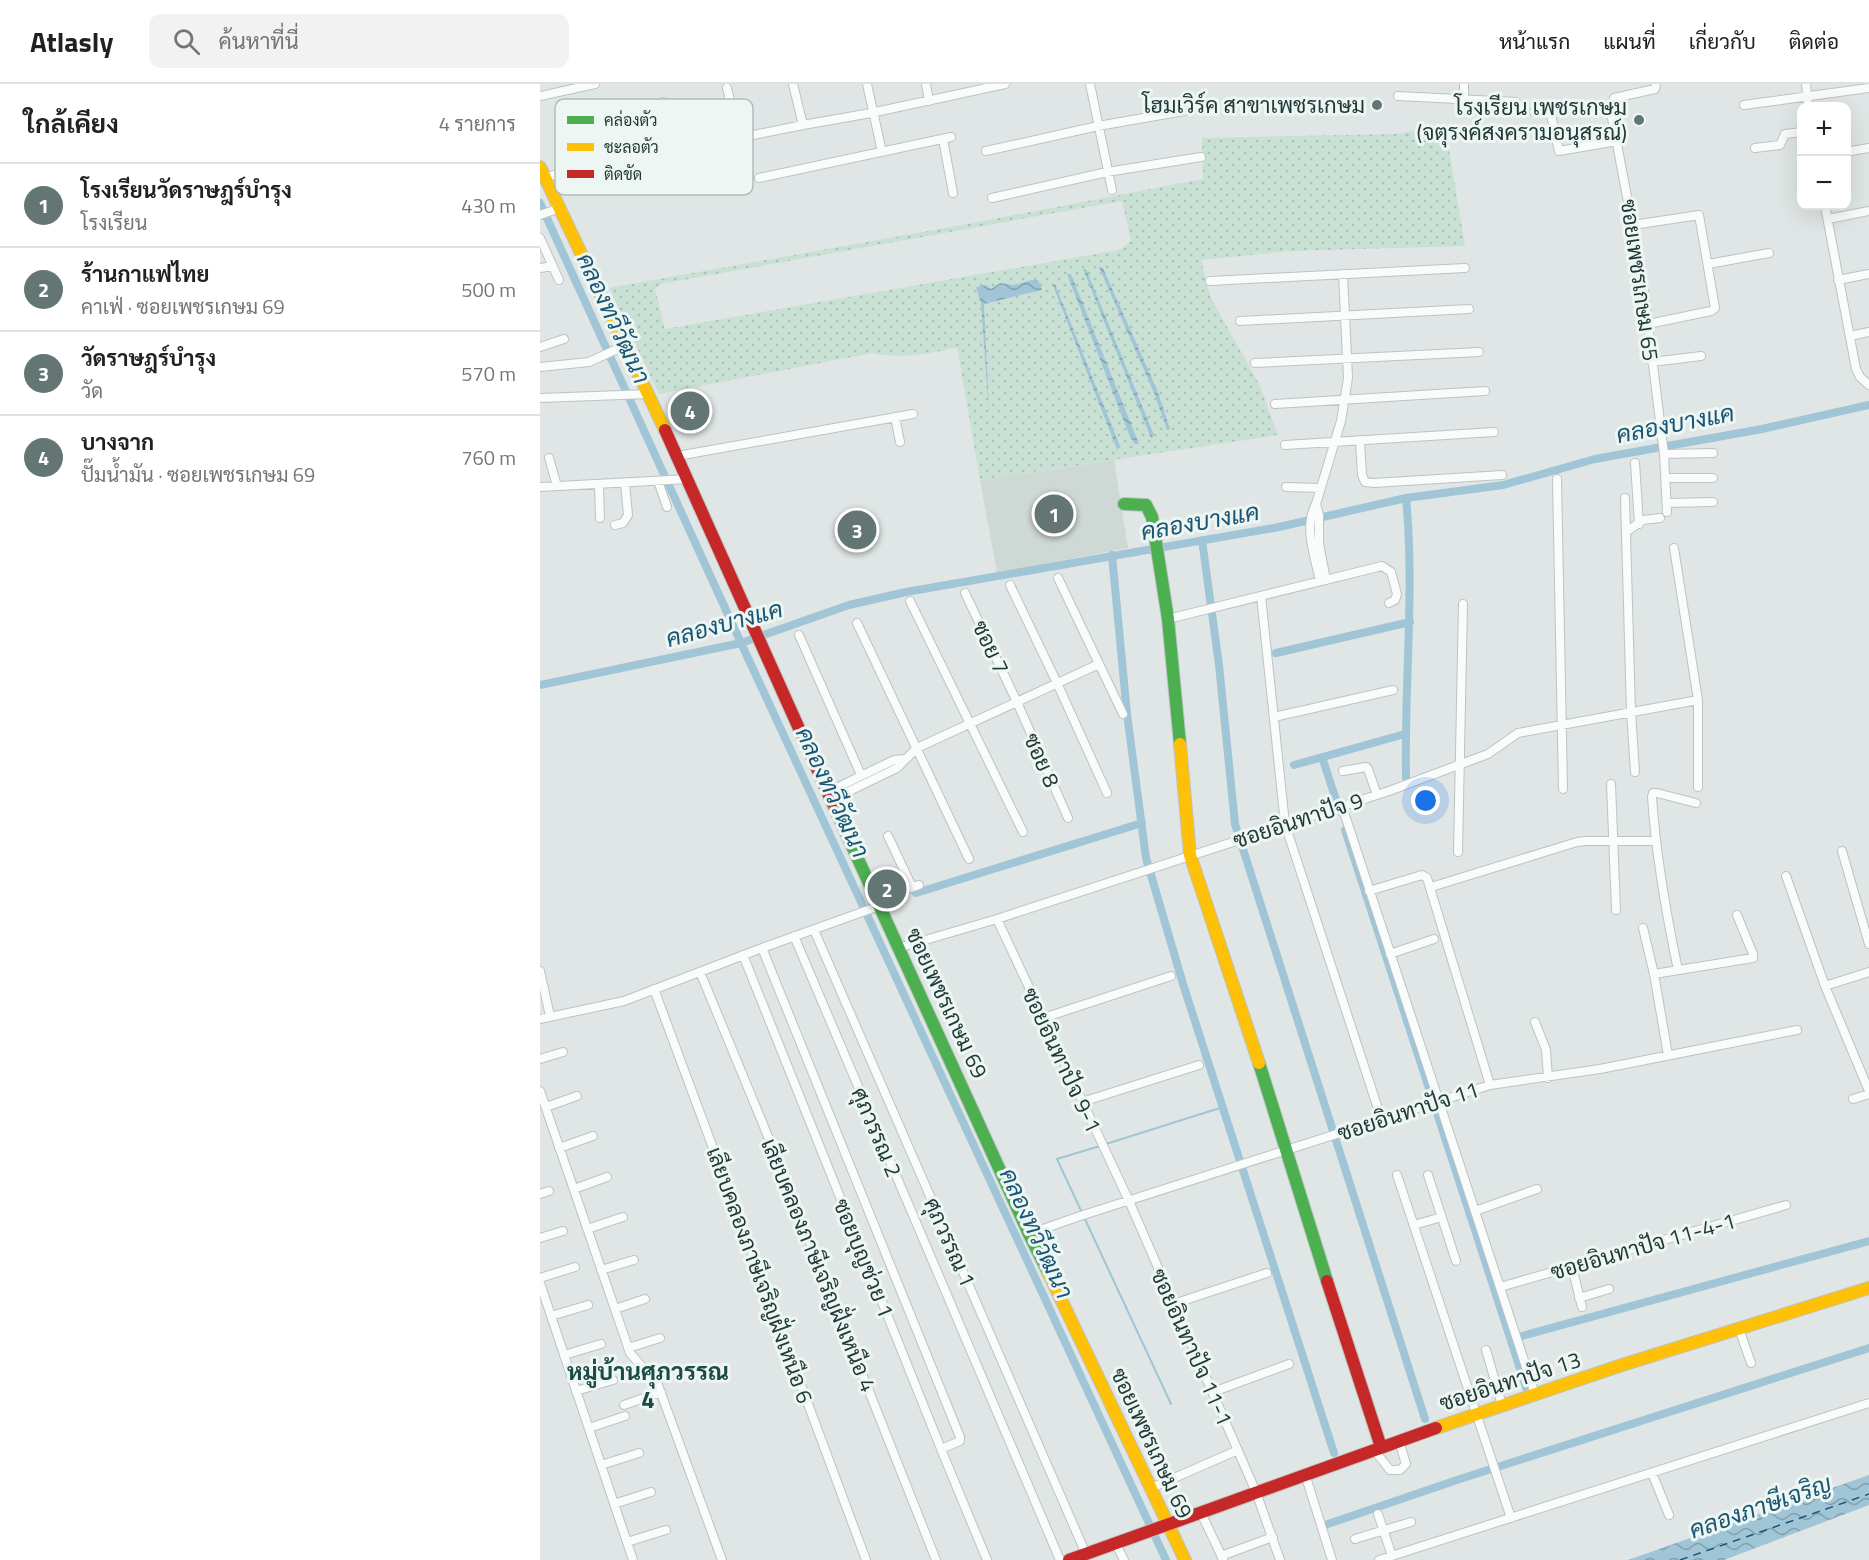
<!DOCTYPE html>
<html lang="th">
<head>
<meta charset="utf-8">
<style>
	:root { --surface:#fff; --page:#f2f2f2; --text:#202124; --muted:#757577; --line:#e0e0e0; --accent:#637673 }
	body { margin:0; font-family:"Titillium Web",Sarabun,sans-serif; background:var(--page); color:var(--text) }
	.controls { position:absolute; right:18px; top:18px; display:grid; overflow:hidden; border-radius:12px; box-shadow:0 6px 24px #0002 }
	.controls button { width:54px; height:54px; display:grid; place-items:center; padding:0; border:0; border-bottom:2px solid var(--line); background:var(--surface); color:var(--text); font:30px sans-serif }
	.you { position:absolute; left:886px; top:717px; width:21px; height:21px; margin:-15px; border:4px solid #fff; border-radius:50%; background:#1a73e8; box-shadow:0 0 0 9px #1a73e833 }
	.badge { display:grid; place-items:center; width:39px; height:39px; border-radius:50%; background:var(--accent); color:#fff; font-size:20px; font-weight:700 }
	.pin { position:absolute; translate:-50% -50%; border:3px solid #fff; box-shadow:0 2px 6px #0006 }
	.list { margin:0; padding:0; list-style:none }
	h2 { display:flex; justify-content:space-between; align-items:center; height:78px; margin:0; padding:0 24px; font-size:26px }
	h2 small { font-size:20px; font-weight:400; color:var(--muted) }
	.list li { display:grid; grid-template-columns:39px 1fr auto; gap:18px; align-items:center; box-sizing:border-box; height:84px; padding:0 24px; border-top:2px solid var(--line) }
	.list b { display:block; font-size:22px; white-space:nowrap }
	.list p { margin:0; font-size:20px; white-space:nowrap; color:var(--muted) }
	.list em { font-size:20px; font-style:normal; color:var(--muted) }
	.icon { flex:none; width:33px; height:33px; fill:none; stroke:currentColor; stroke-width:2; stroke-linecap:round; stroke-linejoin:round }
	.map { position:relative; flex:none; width:1329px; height:1476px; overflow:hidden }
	header { display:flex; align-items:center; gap:36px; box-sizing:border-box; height:84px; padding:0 30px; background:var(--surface); border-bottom:2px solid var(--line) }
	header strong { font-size:28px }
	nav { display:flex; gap:33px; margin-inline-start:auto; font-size:21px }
	.search { width:420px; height:54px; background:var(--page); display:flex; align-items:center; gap:15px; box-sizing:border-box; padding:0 21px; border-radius:12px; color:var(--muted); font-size:22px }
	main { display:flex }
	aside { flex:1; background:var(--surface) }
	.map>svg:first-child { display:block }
	.built { fill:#ced8d5 }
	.grass { fill:url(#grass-dots); fill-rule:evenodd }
	.water { fill:url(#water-waves) }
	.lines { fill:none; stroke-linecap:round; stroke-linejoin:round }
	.stream { stroke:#a0c5d6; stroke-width:2 }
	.canal { stroke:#a0c5d6; stroke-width:8 }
	.ferry { stroke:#1a5674; stroke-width:1.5; stroke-dasharray:8 6; stroke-linecap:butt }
	.street-casing { stroke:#bdc3c2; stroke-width:10 }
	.fast-casing { stroke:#bdc4c2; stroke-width:14 }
	.slow-casing { stroke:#bdc4c2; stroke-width:14 }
	.jam-casing { stroke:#bdc4c2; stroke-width:14 }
	.street { stroke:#fafbfb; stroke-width:8 }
	.fast { stroke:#4caf50; stroke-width:12 }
	.slow { stroke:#ffc107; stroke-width:12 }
	.jam { stroke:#c62828; stroke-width:12 }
	.poi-dot { fill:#637673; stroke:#eef6f3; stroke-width:2 }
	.labels { text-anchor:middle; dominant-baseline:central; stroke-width:6; stroke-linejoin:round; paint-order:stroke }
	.poi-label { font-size:22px; fill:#1f3936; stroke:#eef6f3; text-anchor:end }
	.street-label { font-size:22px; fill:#1f3936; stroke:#eef6f3 }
	.water-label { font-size:24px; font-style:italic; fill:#1a5674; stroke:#eef6f3 }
	.neighbourhood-label { font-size:24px; font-weight:bold; fill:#1b4b47; stroke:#eef6f3 }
	.key { fill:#eef6f3; stroke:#b0bdba; stroke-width:1.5 }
	.key-label { font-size:16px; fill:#1f3936 }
</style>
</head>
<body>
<header>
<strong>Atlasly</strong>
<div class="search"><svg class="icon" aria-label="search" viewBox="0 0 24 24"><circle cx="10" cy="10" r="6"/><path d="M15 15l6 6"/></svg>ค้นหาที่นี่</div>
<nav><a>หน้าแรก</a><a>แผนที่</a><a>เกี่ยวกับ</a><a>ติดต่อ</a></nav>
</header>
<main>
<aside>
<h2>ใกล้เคียง<small>4 รายการ</small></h2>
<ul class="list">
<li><span class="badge">1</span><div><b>โรงเรียนวัดราษฎร์บำรุง</b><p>โรงเรียน</p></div><em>430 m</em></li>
<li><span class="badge">2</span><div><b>ร้านกาแฟไทย</b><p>คาเฟ่ · ซอยเพชรเกษม 69</p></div><em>500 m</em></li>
<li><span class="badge">3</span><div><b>วัดราษฎร์บำรุง</b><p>วัด</p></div><em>570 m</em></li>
<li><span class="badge">4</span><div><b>บางจาก</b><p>ปั๊มน้ำมัน · ซอยเพชรเกษม 69</p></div><em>760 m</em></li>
</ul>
</aside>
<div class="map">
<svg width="1329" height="1476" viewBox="0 0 1329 1476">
	<defs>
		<pattern id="grass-dots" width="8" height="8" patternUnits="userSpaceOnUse" patternTransform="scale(1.5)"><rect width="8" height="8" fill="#c9e0d4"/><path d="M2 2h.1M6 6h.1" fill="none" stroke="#acc1b7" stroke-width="1.8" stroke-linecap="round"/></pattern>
		<pattern id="water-waves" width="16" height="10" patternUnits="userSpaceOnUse" patternTransform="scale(1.5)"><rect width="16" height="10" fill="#a0c5d6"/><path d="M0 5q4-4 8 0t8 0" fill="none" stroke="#82a1ae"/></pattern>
	</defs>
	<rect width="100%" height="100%" fill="#e0e6e5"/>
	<!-- built -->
	<path class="built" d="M574 376 588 464 457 489 440 396Z"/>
	<!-- grass -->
	<path class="grass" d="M905 42 925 162 751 167 661 176 670 212 720 302 738 351 440 396 417 263C390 270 360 275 332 269L119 310 69 204 422 141 663 95 662 54 854 50ZM582 117 591 157 579 166 125 245 115 205 121 200ZM560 183 563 184 618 308 630 345 627 346 614 309ZM491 196H498L501 206 444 220 448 308 441 220 436 203 451 205 460 199 474 201ZM515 201 580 362 576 365 513 203Z"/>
	<!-- water -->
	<path class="water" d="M559 183 563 184 618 308 630 345 627 346 614 309Z
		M543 185H546L614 351 611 354Z
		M527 190H531L599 360H595L590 353Z
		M491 196H498L502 206 444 220 449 328 441 220 436 203 446 201 451 205 460 199 474 201Z
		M515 200 580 362 577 366 513 202Z
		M1329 1391V1421L1184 1476H1088Z"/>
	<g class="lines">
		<!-- stream -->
		<path class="stream" d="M566 1060 683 1023
			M560 1062 517 1075 631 1320"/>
		<!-- canal -->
		<path class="canal" d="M0 119 201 559 626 1476
			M866 414C875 507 864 601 866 694
			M662 456 679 581 695 740 885 1335
			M572 471 587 630 606 774 643 900 794 1369
			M736 569 870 538
			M0 601 201 559 309 521 366 508 739 443 866 414 963 401 1055 375 1222 345 1329 321
			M782 673 800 728
			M754 681 865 650
			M805 746 987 1306
			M376 809 602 739
			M982 1252 1329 1157
			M785 1441 917 1396 1329 1264"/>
		<!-- ferry -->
		<path class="ferry" d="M1140 1476 1329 1410"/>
		<defs>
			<path id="street" d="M253 0 263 41
				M327 0 342 68
				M386 0 389 17
				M550 0 572 106
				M1116 0 1115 5 1074 14 1070 23 1102 192 1124 370 1127 428
				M1266 0 1268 22
				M187 4 199 53
				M0 12 55 0
				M858 12 976 18
				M924 16V0
				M123 18 134 66
				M1204 21 1329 4
				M994 28 1005 25 1010 27 1019 67 1077 57
				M403 55 413 109
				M1215 64 1240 61 1245 50 1262 48
				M446 67 558 42 644 27
				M1306 68 1329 64
				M5 93 263 41 331 29 465 0
				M219 94 411 53
				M452 114 567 88 661 73
				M1285 122 1316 285 1320 293 1329 301
				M0 131 20 124
				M1288 135 1329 127
				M1093 141 1159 131 1175 224 1171 227 1108 240
				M0 154 19 196
				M1168 180 1229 169
				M0 184 13 182
				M1298 196 1329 190
				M670 197 925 184
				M700 237 929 225
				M1310 252 1329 248
				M0 263 24 255
				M1112 278 1161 272
				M715 279 939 268
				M0 283 49 278 86 261
				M0 314 109 310
				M735 320 945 307
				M355 333 360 358
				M820 356 822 391 825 398 834 399 962 391
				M745 361 954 348
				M1124 370 1173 369
				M137 372 373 330
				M9 374 17 402
				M1095 379 1099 440
				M1126 394H1173
				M1017 395 1023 705
				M118 397 127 423
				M59 400 60 434
				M0 403 148 395
				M746 403 781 404
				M1085 414 1091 628 1095 688
				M1127 419 1173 418
				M776 420 779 431V460L786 496
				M75 441 83 439 88 431 85 399
				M1086 448 1103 436 1120 434
				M1134 464 1158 616V703
				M518 494 583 630
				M780 497C775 472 763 444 776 420L801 337 808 294 803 190
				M470 501 517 599 567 709
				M425 509 477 618 528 734
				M721 512 745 740 842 1037
				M370 517 483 748
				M628 535 842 482 851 488 857 510 855 516 849 519
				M317 539 429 775
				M259 551 321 691
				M734 633 853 606
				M803 687 826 683 828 685 837 711
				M1071 700 1076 826
				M288 708 354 676 365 675
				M291 716 357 684 377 664 559 580
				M802 722 995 1310
				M348 752 372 803
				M1302 767 1329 860
				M918 768 923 520
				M1246 792 1285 902 1329 1007
				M891 803 1037 758 1045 757H1115
				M829 807 882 791 887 794 950 1001
				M337 816 379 801
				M457 835 589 1117 716 1408 740 1476
				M1103 844 1114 890 1128 971
				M274 846 546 1470
				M254 852 520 1476
				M222 864 420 1353V1357L401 1365
				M358 864 457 835 849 707 948 670 978 649 1158 616
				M850 870 894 855
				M203 871 401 1365 447 1476
				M1138 886C1126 829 1116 772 1112 713L1113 709H1117L1156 719
				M0 887 10 932
				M160 888 225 1045 396 1476
				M1114 890 1213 874V870L1197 831
				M1285 902 1329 888
				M114 905 326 1476
				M503 934 631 892
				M0 935 84 917 222 864 339 822
				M995 938 1006 966 1008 994
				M0 975 23 968
				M0 1007 90 1269 118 1301 182 1476
				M1313 1015 1329 1010
				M542 1018 659 981
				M6 1023 37 1012
				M19 1064 53 1052
				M857 1091 971 1434
				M888 1091 916 1177
				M34 1105 67 1093
				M0 1110 9 1107
				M935 1127 997 1105
				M874 1141 902 1133
				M47 1145 83 1133
				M489 1150 537 1133 950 1001 1060 985 1257 946
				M0 1154 23 1147
				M1032 1183 1042 1223
				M61 1186 94 1176
				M0 1194 35 1183
				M0 1199 93 1476
				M960 1203 1246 1121
				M1039 1214 1069 1205
				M633 1220 727 1189
				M75 1225 105 1215
				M11 1232 48 1221
				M1199 1245 1211 1279
				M88 1264 120 1254
				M946 1266 962 1321
				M24 1271 61 1260
				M36 1307 73 1296
				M673 1308 749 1280
				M84 1321 121 1308
				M49 1344 85 1332
				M834 1366 850 1386H860L866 1380 859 1357
				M61 1381 99 1369
				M1112 1389 1129 1431
				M765 1390 792 1476
				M609 1405 698 1366
				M74 1420 111 1408
				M661 1429 683 1475
				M838 1430 852 1472
				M815 1455 871 1438
				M87 1458 126 1446
				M576 1460 584 1476
				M681 1472 733 1453
				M839 1476 1329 1319"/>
			<path id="fast" d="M584 420 606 421 612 433 628 535 640 660
				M292 718 489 1150 508 1188
				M719 979 787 1197"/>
			<path id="slow" d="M0 83 125 346
				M640 660 650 771 719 979
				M508 1188 645 1476
				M896 1344 1082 1281 1329 1204"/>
			<path id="jam" d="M125 346 292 718
				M787 1197 841 1363
				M529 1476 896 1344"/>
		</defs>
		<!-- street casing -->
		<use href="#street" class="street-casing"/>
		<!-- fast casing -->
		<use href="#fast" class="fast-casing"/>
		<!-- slow casing -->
		<use href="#slow" class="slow-casing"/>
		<!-- jam casing -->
		<use href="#jam" class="jam-casing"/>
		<!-- street -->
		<use href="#street" class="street"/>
		<!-- fast -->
		<use href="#fast" class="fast"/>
		<!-- slow -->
		<use href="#slow" class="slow"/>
		<!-- jam -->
		<use href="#jam" class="jam"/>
	</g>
	<!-- markers -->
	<g class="poi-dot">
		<circle cx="837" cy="21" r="6"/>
		<circle cx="1099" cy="36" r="6"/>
	</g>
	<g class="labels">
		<!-- poi labels -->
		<g class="poi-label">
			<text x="825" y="21">โฮมเวิร์ค สาขาเพชรเกษม</text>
			<text x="1087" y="23">โรงเรียน เพชรเกษม<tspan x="1087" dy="25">(จตุรงค์สงครามอนุสรณ์)</tspan></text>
		</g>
		<!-- street labels -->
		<g class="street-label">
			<text transform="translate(1100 196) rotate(82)">ซอยเพชรเกษม 65</text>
			<text transform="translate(451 563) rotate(65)">ซอย 7</text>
			<text transform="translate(502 676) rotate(66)">ซอย 8</text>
			<text transform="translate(758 736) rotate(-18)">ซอยอินทาปัจ 9</text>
			<text transform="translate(407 919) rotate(65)">ซอยเพชรเกษม 69</text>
			<text transform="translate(522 976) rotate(65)">ซอยอินทาปัจ 9-1</text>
			<text transform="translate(868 1027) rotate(-18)">ซอยอินทาปัจ 11</text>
			<text transform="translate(337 1048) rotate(67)">ศุภวรรณ 2</text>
			<text transform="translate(410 1158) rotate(66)">ศุภวรรณ 1</text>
			<text transform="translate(1103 1162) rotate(-16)">ซอยอินทาปัจ 11-4-1</text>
			<text transform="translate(324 1174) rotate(68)">ซอยบุญช่วย 1</text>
			<text transform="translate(279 1181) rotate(68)">เลียบคลองภาษีเจริญฝั่งเหนือ 4</text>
			<text transform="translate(220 1191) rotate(70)">เลียบคลองภาษีเจริญฝั่งเหนือ 6</text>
			<text transform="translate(652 1263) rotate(66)">ซอยอินทาปัจ 11-1</text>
			<text transform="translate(970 1297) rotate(-18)">ซอยอินทาปัจ 13</text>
			<text transform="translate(612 1359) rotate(65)">ซอยเพชรเกษม 69</text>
		</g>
		<!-- water labels -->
		<g class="water-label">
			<text transform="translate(74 234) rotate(65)">คลองทวีวัฒนา</text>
			<text transform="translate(1135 339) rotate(-11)">คลองบางแค</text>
			<text transform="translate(660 437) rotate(-10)">คลองบางแค</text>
			<text transform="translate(184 539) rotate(-15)">คลองบางแค</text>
			<text transform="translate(293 708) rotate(65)">คลองทวีวัฒนา</text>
			<text transform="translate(497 1149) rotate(65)">คลองทวีวัฒนา</text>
			<text transform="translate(1220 1422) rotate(-19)">คลองภาษีเจริญ</text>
		</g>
		<!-- neighbourhood labels -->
		<g class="neighbourhood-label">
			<text x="108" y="1287">หมู่บ้านศุภวรรณ<tspan x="108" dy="28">4</tspan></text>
		</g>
	</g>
	<!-- legend -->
	<rect x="15" y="15" width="198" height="96" rx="9" class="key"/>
	<rect x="27" y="32" width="27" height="8" fill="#4caf50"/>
	<rect x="27" y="59" width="27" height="8" fill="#ffc107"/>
	<rect x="27" y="86" width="27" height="8" fill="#c62828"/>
	<g class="key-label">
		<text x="64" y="42">คล่องตัว</text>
		<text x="64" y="69">ชะลอตัว</text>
		<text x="64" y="96">ติดขัด</text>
	</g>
</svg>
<div class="controls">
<button>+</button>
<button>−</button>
</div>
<div class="you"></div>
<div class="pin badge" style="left:514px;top:430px">1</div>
<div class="pin badge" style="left:347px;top:805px">2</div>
<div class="pin badge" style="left:317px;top:446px">3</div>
<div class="pin badge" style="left:150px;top:327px">4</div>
</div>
</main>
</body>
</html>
